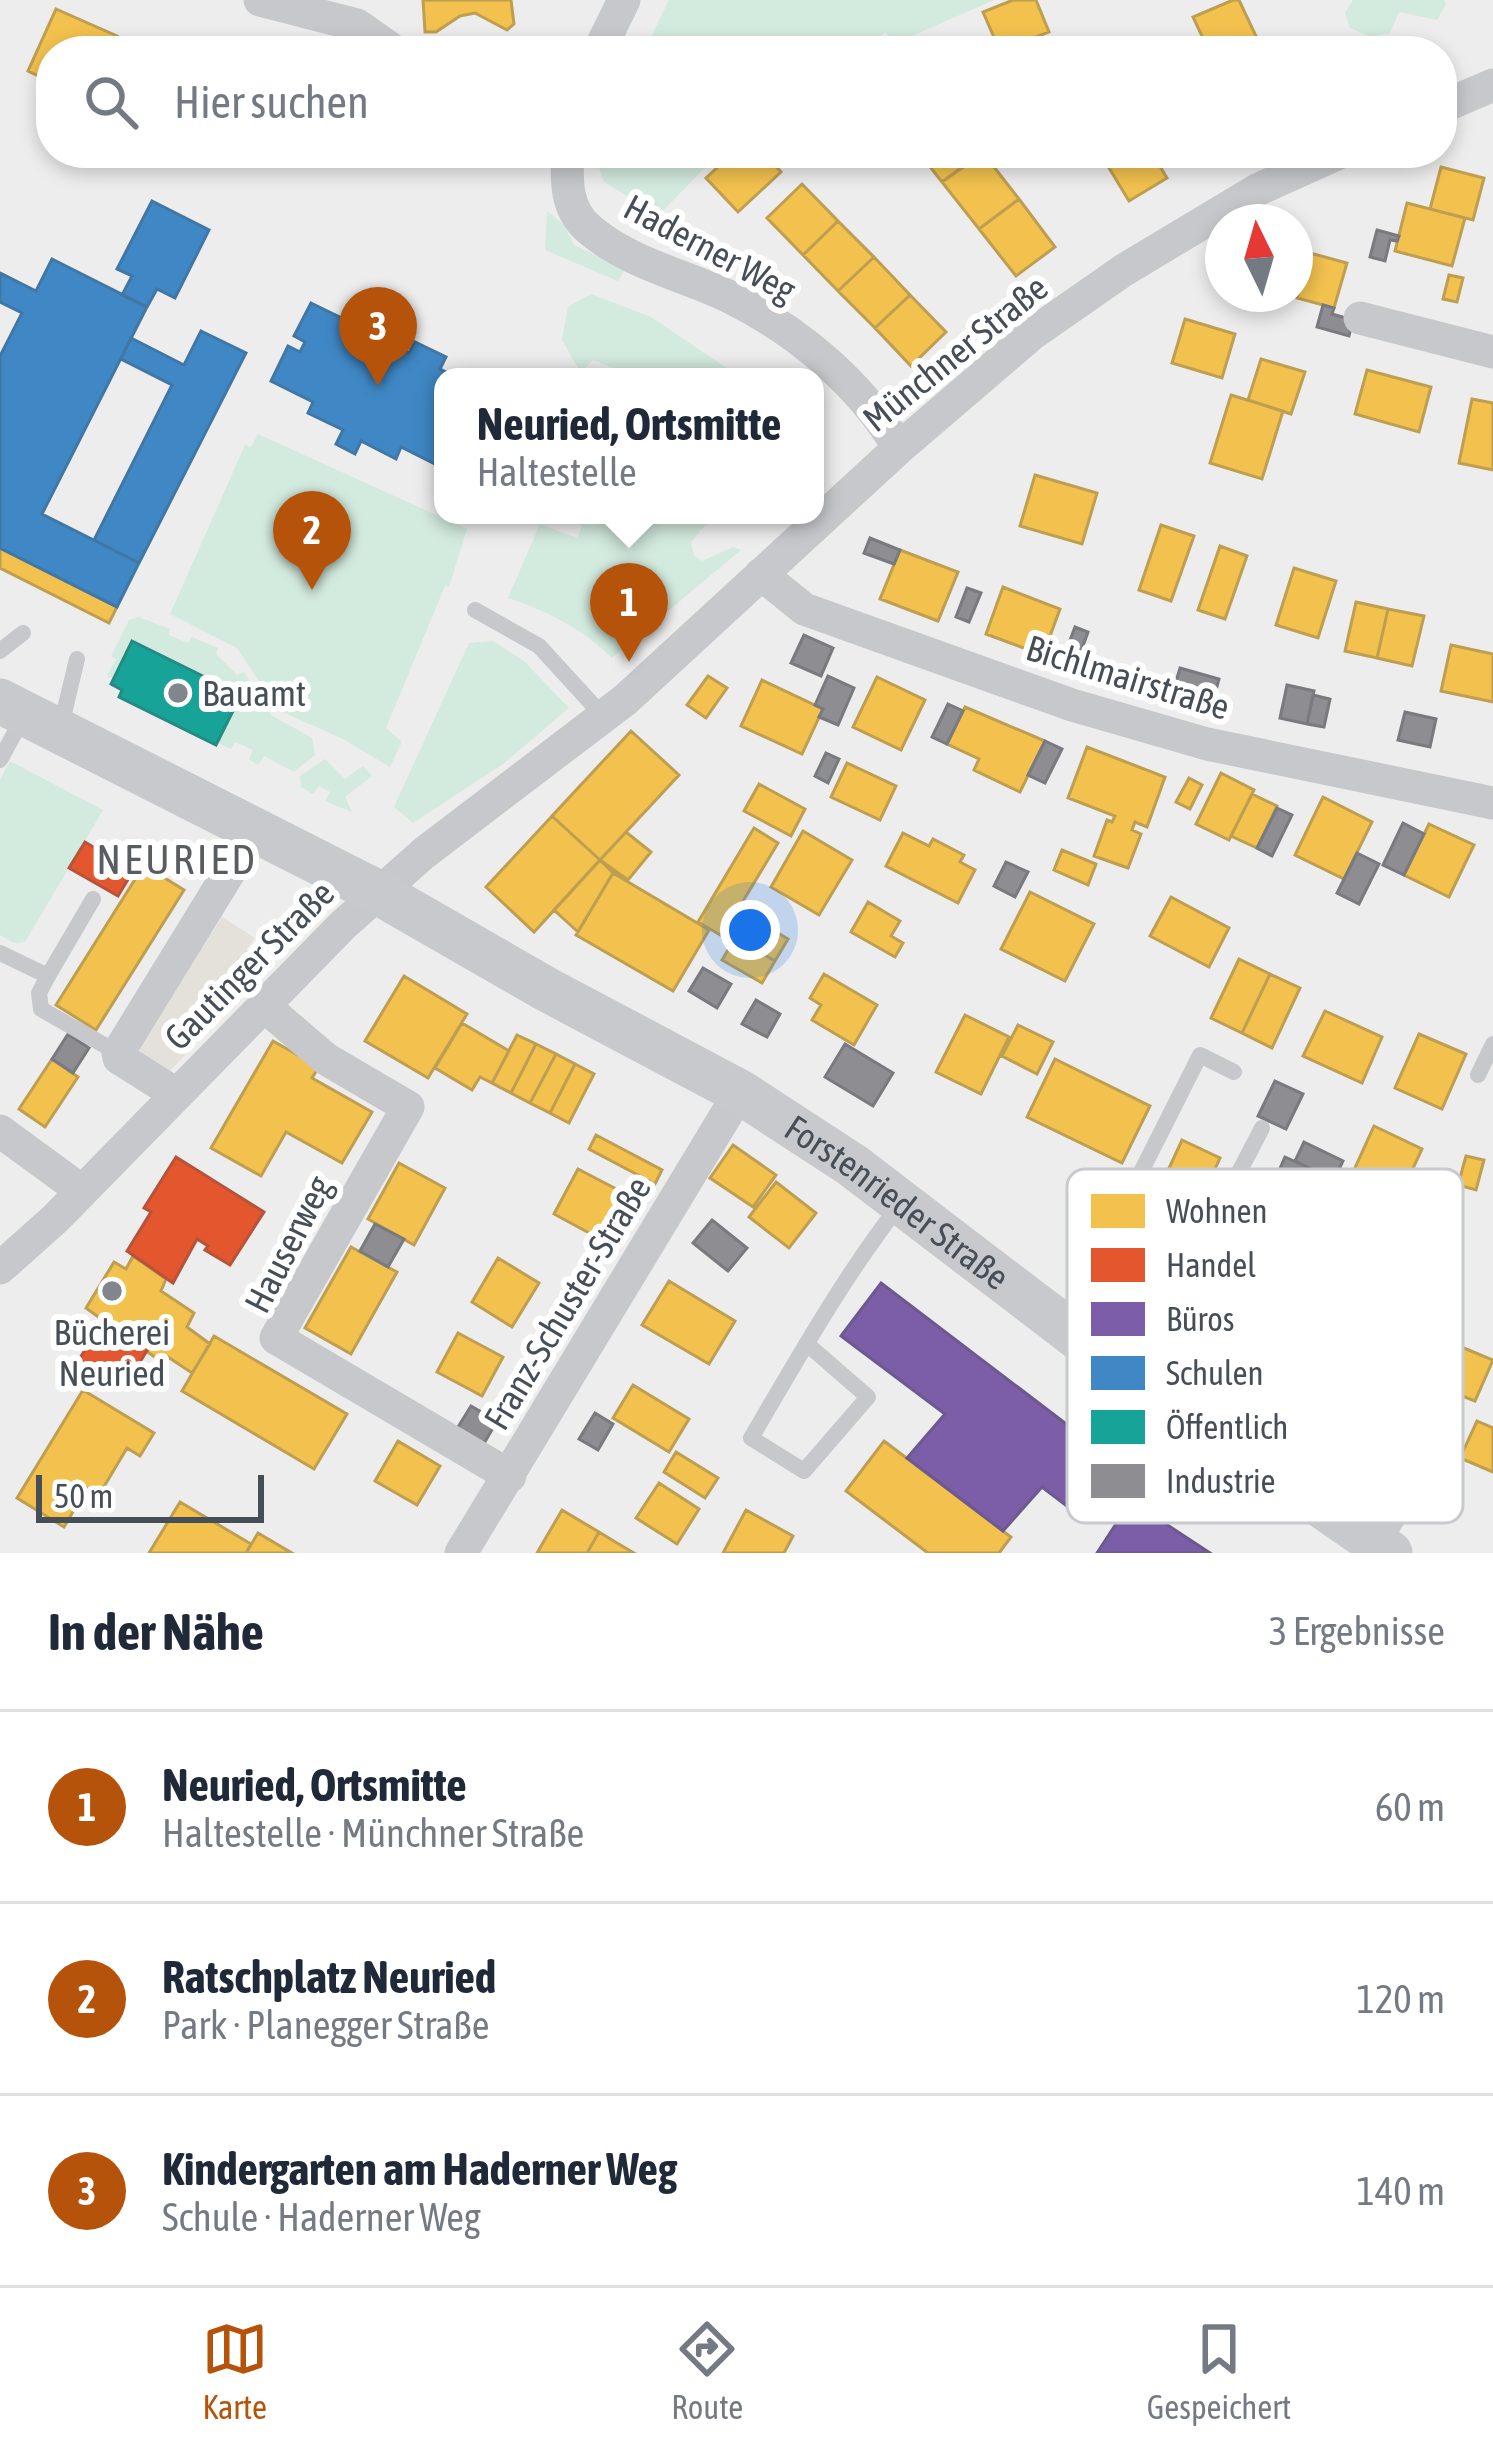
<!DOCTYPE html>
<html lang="de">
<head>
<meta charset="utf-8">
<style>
	:root { --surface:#fff; --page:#f6f6f7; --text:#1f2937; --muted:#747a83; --line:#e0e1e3; --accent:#b45309 }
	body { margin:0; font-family:"Asap Condensed",sans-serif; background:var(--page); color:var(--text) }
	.compass { position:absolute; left:1205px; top:204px; width:108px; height:108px; border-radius:50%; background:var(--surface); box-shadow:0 6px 18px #0003; rotate:355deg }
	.scale { position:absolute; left:36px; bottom:30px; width:228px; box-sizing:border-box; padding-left:12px; border:6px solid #464e57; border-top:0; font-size:33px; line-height:42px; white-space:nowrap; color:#464e57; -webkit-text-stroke:9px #fff; paint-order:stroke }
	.you { position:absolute; left:750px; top:930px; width:42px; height:42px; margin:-30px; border:9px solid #fff; border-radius:50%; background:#1a73e8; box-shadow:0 0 0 18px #1a73e833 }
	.badge { display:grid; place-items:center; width:78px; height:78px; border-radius:50%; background:var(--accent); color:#fff; font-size:39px; font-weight:700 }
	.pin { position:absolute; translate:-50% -99px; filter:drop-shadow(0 3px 6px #0008) }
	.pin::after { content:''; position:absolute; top:63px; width:42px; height:36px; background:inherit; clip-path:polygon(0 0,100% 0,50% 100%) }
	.popup { position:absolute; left:434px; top:368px; width:390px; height:156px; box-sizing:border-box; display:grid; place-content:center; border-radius:24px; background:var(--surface); filter:drop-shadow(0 3px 9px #0005); font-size:39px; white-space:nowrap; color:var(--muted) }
	.popup b { font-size:45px; color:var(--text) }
	.popup::after { content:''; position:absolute; left:50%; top:100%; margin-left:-24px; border:24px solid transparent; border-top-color:var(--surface) }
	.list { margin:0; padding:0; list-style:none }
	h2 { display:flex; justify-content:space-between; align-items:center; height:156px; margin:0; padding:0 48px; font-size:51px }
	h2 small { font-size:39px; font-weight:400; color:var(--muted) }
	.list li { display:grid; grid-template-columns:78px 1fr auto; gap:36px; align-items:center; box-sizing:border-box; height:192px; padding:0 48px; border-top:3px solid var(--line) }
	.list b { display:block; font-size:45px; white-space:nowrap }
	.list p { margin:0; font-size:39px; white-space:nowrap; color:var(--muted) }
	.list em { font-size:39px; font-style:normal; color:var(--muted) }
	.icon { flex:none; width:66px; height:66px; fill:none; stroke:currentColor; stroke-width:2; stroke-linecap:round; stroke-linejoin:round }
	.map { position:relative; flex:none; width:1493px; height:1553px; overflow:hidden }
	.search { position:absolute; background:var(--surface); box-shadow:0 6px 18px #0003; left:36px; right:36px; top:36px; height:132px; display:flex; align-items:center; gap:30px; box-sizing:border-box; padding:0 42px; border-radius:48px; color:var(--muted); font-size:45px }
	.sheet { height:732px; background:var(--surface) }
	nav { display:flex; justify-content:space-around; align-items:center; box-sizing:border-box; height:168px; border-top:3px solid var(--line); background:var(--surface); font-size:33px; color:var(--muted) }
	nav a { display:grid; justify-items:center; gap:6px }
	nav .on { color:var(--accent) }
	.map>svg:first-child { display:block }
	.commercial { fill:#e3e1da }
	.green { fill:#d3eade }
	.homes { fill:#f2c14e; stroke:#be9e51; stroke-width:3 }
	.shops { fill:#e4572e; stroke:#b5543a; stroke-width:3 }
	.offices { fill:#7b5ea7; stroke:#6b598f; stroke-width:3 }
	.schools { fill:#3f88c5; stroke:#4177a4; stroke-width:3 }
	.public { fill:#17a398; stroke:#258a84; stroke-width:3 }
	.industry { fill:#8d8d92; stroke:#787a80; stroke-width:3 }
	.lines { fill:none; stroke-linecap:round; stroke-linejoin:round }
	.service { stroke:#c7c8cb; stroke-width:16 }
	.minor { stroke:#c7c8cb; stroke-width:33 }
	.secondary { stroke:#c8c9cc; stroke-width:45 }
	.poi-dot { fill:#80868c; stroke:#fff; stroke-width:4.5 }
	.labels { text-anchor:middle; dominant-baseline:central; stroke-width:12; stroke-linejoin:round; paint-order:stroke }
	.street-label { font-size:36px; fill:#464e57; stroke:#fff }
	.poi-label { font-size:36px; fill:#464e57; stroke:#fff; text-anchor:start }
	.quarter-label { font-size:42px; letter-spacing:3px; fill:#595c60; stroke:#fff }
	.key { fill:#fff; stroke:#c8cacd; stroke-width:3 }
	.key-label { font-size:33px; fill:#464e57 }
</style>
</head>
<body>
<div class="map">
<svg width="1493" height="1553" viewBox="0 0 1493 1553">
	<rect width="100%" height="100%" fill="#ededed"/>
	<!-- commercial -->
	<path class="commercial" d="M222 917 255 938 246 950 269 966 168 1073 141 1056 139 1044Z"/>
	<!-- green -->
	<path class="green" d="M669 0H994L896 43 885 32 862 51H644Z
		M1353 0H1444L1446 4 1437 20 1399 12 1390 33 1371 37 1350 28 1345 13Z
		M601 153H719L659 215 604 182 597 162Z
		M547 211 564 225 574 245 625 269 618 281 545 250Z
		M591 294 651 317 740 377 628 374 593 360 584 369 583 377H578L579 370 562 340 568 307Z
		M258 434 467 529 449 587 445 586 386 728 402 742 390 767 343 739 278 710 237 648 170 614 245 445 251 447Z
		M562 515H698L707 523 691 542 694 555 702 561 733 547 741 550 612 658C583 629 547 611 508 598L540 524 577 538 582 526Z
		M139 617 170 629 169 635 188 643 192 637 218 648 216 654 237 675 244 672 271 715 312 738 315 755 294 772 264 756 258 765 249 759 253 750 235 742 231 749 218 743 241 694 133 641 113 678 107 676 116 659 111 656 129 620Z
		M493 641 524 661 569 708 503 764 413 823 394 807 469 643Z
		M325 759 345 779 363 766 372 776 345 797 352 812 325 801 330 792 319 786 313 794 301 787 300 776Z
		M10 761 103 810 25 942 14 943 0 935V780Z"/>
	<!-- homes -->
	<path class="homes" d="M423 0H511L514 24 507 30 475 13 460 16 436 32H425Z
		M1013 0H1036L1049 32 1000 51 983 12Z
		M1233 0H1239L1263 51H1209L1193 17Z
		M56 9 117 36 110 51H51V82L28 71Z
		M733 153H764L781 172 738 212 706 178Z
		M919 153H981L942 182Z
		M983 153 1019 199 979 229 942 182Z
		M1111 153H1152L1167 178 1129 201 1103 158Z
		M1441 167 1484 178 1473 220 1430 209Z
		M802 184 838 221 803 255 767 218Z
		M1019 199 1055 247 1016 276 979 229Z
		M1407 203 1465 218 1452 266 1395 251Z
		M838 221 874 257 838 291 803 255Z
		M1310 253 1347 263 1334 308 1297 298Z
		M874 257 910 295 875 328 838 291Z
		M1449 275 1463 278 1457 302 1443 299Z
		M910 295 946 332 911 366 875 328Z
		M1185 319 1235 334 1222 378 1172 363Z
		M1261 359 1305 372 1291 414 1248 400Z
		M1367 370 1431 387 1419 432 1355 414Z
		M1231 395 1283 411 1262 479 1210 463Z
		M1472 399 1493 403V470L1459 463Z
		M1035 475 1097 493 1082 544 1020 526Z
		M1161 525 1194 536 1171 601 1139 590Z
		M1220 546 1247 556 1225 619 1198 610Z
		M0 548 117 607 109 623 0 568Z
		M900 550 958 572 938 621 880 599Z
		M1294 568 1336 581 1318 638 1276 625Z
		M1003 587 1060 609 1043 655 986 634Z
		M1356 602 1388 609 1377 658 1345 651Z
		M1388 609 1424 616 1412 666 1377 658Z
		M1451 645 1493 654V702L1441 691Z
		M708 676 727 688 706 718 687 705Z
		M877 677 925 700 901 750 853 727Z
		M762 680 823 709 802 754 741 726Z
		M965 707 1045 741 1020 792 974 770 979 759 947 744Z
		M631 731 679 775 600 860 552 816Z
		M1087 747 1165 777 1147 827 1135 822 1132 830 1141 834 1128 868 1094 856 1107 820 1112 822 1115 816 1068 798Z
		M847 763 896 786 880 820 831 797Z
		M1221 773 1254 790 1229 840 1196 824Z
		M1189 778 1202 785 1190 809 1176 802Z
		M759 784 805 809 791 836 744 811Z
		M1252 794 1277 806 1257 848 1231 836Z
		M1323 797 1372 822 1344 879 1295 855Z
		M552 816 600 860 534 932 486 887Z
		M1429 824 1474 845 1449 897 1404 875Z
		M754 828 778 843 722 936 698 922Z
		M803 831 852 860 819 915 771 887Z
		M626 832 651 852 628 880 600 860Z
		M903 833 929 846 933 839 964 855 960 862 975 870 958 903 886 866Z
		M1062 850 1096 864 1088 885 1054 870Z
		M600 860 613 873 578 932 554 910Z
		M144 865 184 890 96 1030 56 1005Z
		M613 873 709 930 673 991 576 935Z
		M1030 892 1094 924 1065 981 1001 949Z
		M1171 897 1229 928 1209 967 1150 936Z
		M868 902 900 921 891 936 903 943 895 957 851 932Z
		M748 915 788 939 775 961 735 938Z
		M735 938 775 961 762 983 722 960Z
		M1239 959 1270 974 1242 1033 1211 1018Z
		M824 974 877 1005 854 1045 812 1020 821 1005 810 998Z
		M1270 974 1300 988 1272 1048 1242 1033Z
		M404 976 467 1014 428 1078 365 1041Z
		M1325 1011 1382 1037 1362 1083 1303 1056Z
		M965 1015 1009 1037 981 1094 936 1072Z
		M462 1023 509 1051 492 1083 480 1077 472 1090 435 1068Z
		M1018 1025 1053 1042 1037 1074 1002 1056Z
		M1419 1034 1466 1054 1442 1109 1395 1088Z
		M517 1035 536 1044 511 1093 492 1083Z
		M273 1041 319 1067 312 1078 372 1112 342 1163 286 1132 261 1176 211 1148Z
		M536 1044 556 1054 530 1103 511 1093Z
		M556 1054 575 1064 550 1113 530 1103Z
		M52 1059 78 1077 45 1127 19 1109Z
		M1055 1059 1150 1106 1122 1163 1027 1117Z
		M575 1064 594 1074 569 1123 550 1113Z
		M1374 1126 1422 1149 1397 1203 1349 1181Z
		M596 1135 662 1170 655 1184 589 1149Z
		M1182 1140 1220 1158 1197 1209 1158 1192Z
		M733 1145 776 1175 753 1207 710 1178Z
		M1466 1156 1484 1160 1476 1190 1458 1185Z
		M399 1163 445 1188 414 1245 368 1219Z
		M578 1169 641 1202 617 1248 554 1214Z
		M1250 1175 1293 1196 1251 1284 1207 1263Z
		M776 1182 816 1213 789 1248 749 1217Z
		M1344 1225 1387 1246 1352 1318 1310 1298Z
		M351 1247 397 1272 351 1354 305 1328Z
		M133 1256 166 1279 161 1291 194 1313 187 1327 210 1344 192 1373 168 1357 163 1363 86 1308 114 1262 126 1269Z
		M498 1258 539 1283 512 1327 472 1302Z
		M1270 1279 1284 1286 1271 1315 1257 1308Z
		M669 1281 735 1321 709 1364 642 1325Z
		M1296 1291 1352 1318 1320 1384 1264 1357Z
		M1441 1302 1457 1310 1447 1328 1431 1320Z
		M458 1333 503 1357 482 1396 437 1372Z
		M214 1336 347 1414 314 1469 182 1391Z
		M1459 1346 1493 1360 1475 1401 1441 1388Z
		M1336 1351 1358 1362 1327 1426 1305 1415Z
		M1271 1360 1289 1369 1276 1396 1259 1387Z
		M1388 1367 1420 1385 1411 1400 1441 1417 1422 1451 1360 1416Z
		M633 1385 689 1419 669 1452 613 1418Z
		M83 1390 154 1433 140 1456 127 1448 99 1495 87 1488 64 1527 17 1498Z
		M1477 1421 1493 1428V1472L1460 1458Z
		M398 1441 440 1466 417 1505 375 1481Z
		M884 1441 1011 1537 999 1553H928L846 1491Z
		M676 1452 718 1478 705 1498 664 1472Z
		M659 1483 699 1509 677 1544 636 1518Z
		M180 1502 251 1544 246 1553H149Z
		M562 1510 599 1532 587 1553H537Z
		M746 1510 793 1536 784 1553H723Z
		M599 1532 617 1543 634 1553H587Z
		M258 1533 292 1553H246Z"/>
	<!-- shops -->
	<path class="shops" d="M85 842 133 871 118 896 69 868Z
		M176 1157 264 1212 230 1265 205 1250 208 1246 197 1239 173 1283 127 1251 151 1212 144 1208Z
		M104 1320 148 1349 124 1388 78 1361Z"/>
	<!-- offices -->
	<path class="offices" d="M881 1283 1107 1455 1068 1507 1042 1487 1003 1531 907 1458 945 1414 841 1336Z
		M1131 1501 1210 1553H1097Z"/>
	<!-- schools -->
	<path class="schools" d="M152 201 209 230 175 298 157 289 147 307 122 295 132 276 117 269Z
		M52 259 147 307 42 514 139 563 117 607 0 548V356L22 313 0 302V273L36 291Z
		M311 303 354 324 359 312 393 329 387 342 409 353 415 342 446 357 440 369 456 377H443V468L401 447 396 459 361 441 355 454 336 444 343 430 308 413 313 402 271 381 288 346 300 352 305 342 294 336Z
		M201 331 246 353 139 563 94 540 172 385 121 359 131 338 184 365Z"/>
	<!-- public -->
	<path class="public" d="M132 641 241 695 216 745 119 697 122 690 111 684Z"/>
	<!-- industry -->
	<path class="industry" d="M1377 230 1399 236 1397 241 1390 240 1385 261 1370 257Z
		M1323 305 1334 308 1332 314 1353 320 1349 336 1317 327Z
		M870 538 900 550 894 564 864 553Z
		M967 588 981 593 969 622 956 617Z
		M1075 627 1088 632 1078 660 1064 656Z
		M804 635 833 648 821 676 791 663Z
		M1180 668 1219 679 1211 709 1171 698Z
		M828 676 854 688 838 725 819 717 823 709 815 705Z
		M1287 685 1314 691 1307 724 1280 718Z
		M1313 695 1330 699 1324 727 1307 724Z
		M948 704 963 711 947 744 932 737Z
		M1405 712 1436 719 1430 747 1398 740Z
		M1045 741 1062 749 1045 783 1028 775Z
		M826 753 839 759 828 783 815 776Z
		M1277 808 1292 815 1272 856 1257 848Z
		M1403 823 1424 834 1404 875 1383 865Z
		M1357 853 1379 864 1359 904 1337 893Z
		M1006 862 1028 872 1015 897 994 886Z
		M703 968 731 984 717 1008 689 991Z
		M756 1000 780 1014 767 1037 742 1024Z
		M68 1034 89 1048 73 1073 52 1059Z
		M845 1044 893 1073 873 1106 825 1077Z
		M1275 1081 1303 1094 1286 1129 1258 1116Z
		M1304 1142 1343 1161 1334 1180 1295 1161Z
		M1285 1157 1316 1171 1305 1196 1274 1182Z
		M712 1220 747 1248 728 1271 693 1243Z
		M375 1224 404 1239 388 1267 360 1251Z
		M1377 1324 1397 1332 1376 1380 1356 1371Z
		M471 1406 497 1421 482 1447 455 1432Z
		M595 1413 613 1424 598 1450 579 1439Z"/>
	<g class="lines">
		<!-- service -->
		<path class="service" d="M475 610 539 646 604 717
			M0 651 23 633
			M60 730 77 659
			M0 760 25 714
			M0 953 48 976 93 899
			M48 976 39 993 41 1009 118 1053
			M1478 1075 1493 1044
			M1058 1322 1082 1289 1200 1055 1234 1072
			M807 1344 868 1397 804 1471 751 1438C798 1358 844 1276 901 1203
			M1130 1373 1153 1338 1262 1128
			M1381 1546 1444 1443 1455 1414"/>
		<!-- minor -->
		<path class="minor" d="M260 0 357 25 394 51
			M599 51 624 0
			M1442 107 1493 85
			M568 153C566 180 566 210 589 229 628 263 684 275 730 297 798 331 860 383 899 448
			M1360 318 1493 352
			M761 574 804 609 1072 705 1207 744 1493 803
			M263 1005 326 1059 408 1107 276 1338 510 1476
			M176 1094 119 1058 118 1053 255 830
			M0 1131 82 1191
			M0 1268 56 1218 343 925 424 853 625 700 899 448 1032 334 1124 270 1259 189 1339 153
			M461 1553 740 1092"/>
		<!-- secondary -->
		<path class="secondary" id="s1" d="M0 701 379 893 546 989 740 1092 852 1165 1080 1339 1390 1553"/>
	</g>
	<!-- markers -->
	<g class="poi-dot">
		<circle cx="178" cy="693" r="12"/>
		<circle cx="112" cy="1291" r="12"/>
	</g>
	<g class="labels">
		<!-- street labels -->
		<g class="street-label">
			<text transform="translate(710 248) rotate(28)">Haderner Weg</text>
			<text transform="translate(955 353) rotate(-39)">Münchner Straße</text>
			<text transform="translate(1128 677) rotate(17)">Bichlmairstraße</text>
			<text transform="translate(249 965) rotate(-45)">Gautinger Straße</text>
			<text stroke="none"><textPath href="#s1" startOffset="1029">Forstenrieder Straße</textPath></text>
			<text transform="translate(288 1244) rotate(-63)">Hauserweg</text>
			<text transform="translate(567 1303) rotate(-59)">Franz-Schuster-Straße</text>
		</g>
		<!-- poi labels -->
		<g class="poi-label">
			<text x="202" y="693">Bauamt</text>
			<text x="112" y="1332" text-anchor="middle">Bücherei<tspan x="112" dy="41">Neuried</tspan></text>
		</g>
		<!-- quarter labels -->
		<g class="quarter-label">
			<text x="177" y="859">NEURIED</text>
		</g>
	</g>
	<!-- legend -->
	<rect x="1067" y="1169" width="396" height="354" rx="18" class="key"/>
	<rect x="1091" y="1194" width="54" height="34" fill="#f2c14e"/>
	<rect x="1091" y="1248" width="54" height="34" fill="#e4572e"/>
	<rect x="1091" y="1302" width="54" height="34" fill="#7b5ea7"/>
	<rect x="1091" y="1356" width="54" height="34" fill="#3f88c5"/>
	<rect x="1091" y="1410" width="54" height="34" fill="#17a398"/>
	<rect x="1091" y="1464" width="54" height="34" fill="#8d8d92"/>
	<g class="key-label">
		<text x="1166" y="1223">Wohnen</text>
		<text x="1166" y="1277">Handel</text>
		<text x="1166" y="1331">Büros</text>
		<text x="1166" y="1385">Schulen</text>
		<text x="1166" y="1439">Öffentlich</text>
		<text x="1166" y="1493">Industrie</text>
	</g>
</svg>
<svg class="compass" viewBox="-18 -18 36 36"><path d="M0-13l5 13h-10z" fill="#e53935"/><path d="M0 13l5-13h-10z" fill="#747a83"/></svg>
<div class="scale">50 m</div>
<div class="you"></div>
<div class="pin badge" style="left:629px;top:662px">1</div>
<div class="popup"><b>Neuried, Ortsmitte</b>Haltestelle</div>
<div class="pin badge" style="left:312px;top:590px">2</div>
<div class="pin badge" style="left:378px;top:386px">3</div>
<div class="search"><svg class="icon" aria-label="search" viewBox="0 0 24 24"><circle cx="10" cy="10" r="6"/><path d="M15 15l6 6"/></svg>Hier suchen</div>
</div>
<section class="sheet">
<h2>In der Nähe<small>3 Ergebnisse</small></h2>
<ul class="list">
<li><span class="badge">1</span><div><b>Neuried, Ortsmitte</b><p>Haltestelle · Münchner Straße</p></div><em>60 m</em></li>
<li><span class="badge">2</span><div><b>Ratschplatz Neuried</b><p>Park · Planegger Straße</p></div><em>120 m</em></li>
<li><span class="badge">3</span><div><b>Kindergarten am Haderner Weg</b><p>Schule · Haderner Weg</p></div><em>140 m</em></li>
</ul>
</section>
<nav>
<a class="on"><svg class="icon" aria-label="map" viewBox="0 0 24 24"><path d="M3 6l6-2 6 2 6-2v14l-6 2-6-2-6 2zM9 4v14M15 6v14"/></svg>Karte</a>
<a><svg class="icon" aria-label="directions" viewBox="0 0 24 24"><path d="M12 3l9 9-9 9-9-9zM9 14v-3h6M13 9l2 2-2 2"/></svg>Route</a>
<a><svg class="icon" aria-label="saved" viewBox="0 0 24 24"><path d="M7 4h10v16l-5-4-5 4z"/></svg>Gespeichert</a>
</nav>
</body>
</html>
